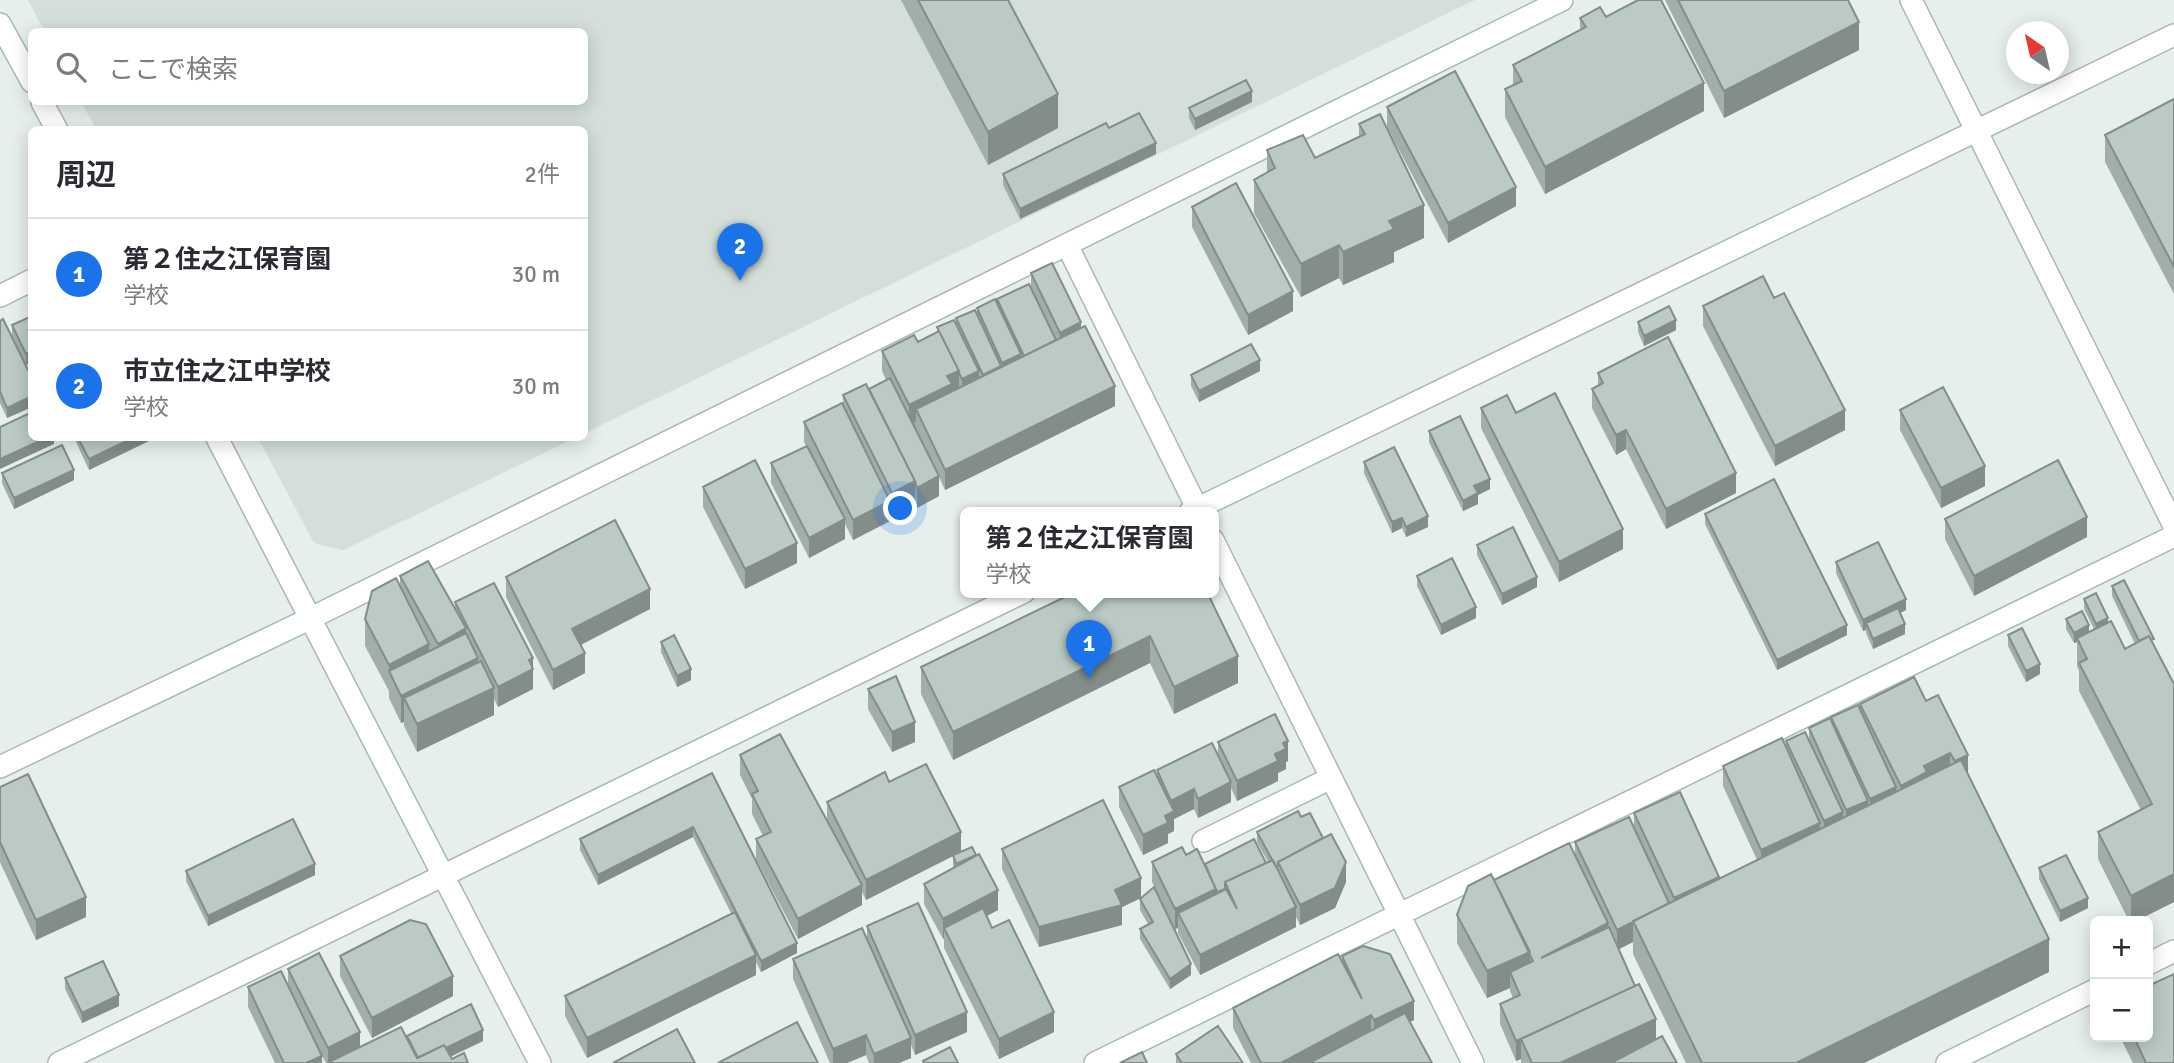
<!DOCTYPE html>
<html lang="ja">
<head>
<meta charset="utf-8">
<style>
	:root { --surface:#fff; --page:#f2f2f3; --text:#2b2b33; --muted:#7c7c81; --line:#e1e1e2; --accent:#1a73e8 }
	body { margin:0; font-family:Signika,"Noto Sans JP",sans-serif; background:var(--page); color:var(--text) }
	.controls { position:absolute; right:21px; bottom:21px; display:grid; overflow:hidden; border-radius:10px; box-shadow:0 4px 18px #0003 }
	.controls button { width:63px; height:63px; display:grid; place-items:center; padding:0; border:0; border-bottom:2px solid var(--line); background:var(--surface); color:var(--text); font:35px sans-serif }
	.compass { position:absolute; left:2006px; top:21px; width:63px; height:63px; border-radius:50%; background:var(--surface); box-shadow:0 4px 18px #0003; rotate:326deg }
	.you { position:absolute; left:901px; top:509px; width:24px; height:24px; margin:-18px; border:5px solid #fff; border-radius:50%; background:#1a73e8; box-shadow:0 0 0 10px #1a73e833 }
	.badge { display:grid; place-items:center; width:46px; height:46px; border-radius:50%; background:var(--accent); color:#fff; font-size:23px; font-weight:700 }
	.pin { position:absolute; translate:-50% -58px; filter:drop-shadow(0 2px 4px #0008) }
	.pin::after { content:''; position:absolute; top:37px; width:24px; height:21px; background:inherit; clip-path:polygon(0 0,100% 0,50% 100%) }
	.popup { position:absolute; left:960px; top:507px; width:259px; height:91px; box-sizing:border-box; display:grid; place-content:center; border-radius:10px; background:var(--surface); filter:drop-shadow(0 2px 5px #0005); font-size:23px; white-space:nowrap; color:var(--muted) }
	.popup b { font-size:26px; color:var(--text) }
	.popup::after { content:''; position:absolute; left:50%; top:100%; margin-left:-14px; border:14px solid transparent; border-top-color:var(--surface) }
	.list { margin:0; padding:0; list-style:none }
	h2 { display:flex; justify-content:space-between; align-items:center; height:91px; margin:0; padding:0 28px; font-size:30px }
	h2 small { font-size:23px; font-weight:400; color:var(--muted) }
	.list li { display:grid; grid-template-columns:46px 1fr auto; gap:21px; align-items:center; box-sizing:border-box; height:112px; padding:0 28px; border-top:2px solid var(--line) }
	.list b { display:block; font-size:26px; white-space:nowrap }
	.list p { margin:0; font-size:23px; white-space:nowrap; color:var(--muted) }
	.list em { font-size:23px; font-style:normal; color:var(--muted) }
	.icon { flex:none; width:38px; height:38px; fill:none; stroke:currentColor; stroke-width:2; stroke-linecap:round; stroke-linejoin:round }
	.map { position:relative; flex:none; width:2174px; height:1063px; overflow:hidden }
	.search { position:absolute; background:var(--surface); box-shadow:0 4px 18px #0003; left:28px; top:28px; width:560px; height:77px; display:flex; align-items:center; gap:18px; box-sizing:border-box; padding:0 24px; border-radius:10px; color:var(--muted); font-size:26px }
	.panel { position:absolute; background:var(--surface); box-shadow:0 4px 18px #0003; left:28px; top:126px; width:560px; height:315px; border-radius:10px }
	.map>svg:first-child { display:block }
	.built { fill:#d4dfda }
	.lines { fill:none; stroke-linecap:round; stroke-linejoin:round }
	.minor-casing { stroke:#a8b8b2; stroke-width:24 }
	.minor { stroke:#fff; stroke-width:21 }
	.wall { fill:#a1aea9 }
	.shaded-wall { fill:#838d89 }
	.building { fill:#bbcac4; stroke:#838d89; stroke-width:2 }
</style>
</head>
<body>
<div class="map">
<svg width="2174" height="1063" viewBox="0 0 2174 1063">
	<rect width="100%" height="100%" fill="#e6efeb"/>
	<!-- built -->
	<path class="built" d="M28 0H1475L585 433 584 130 96 129 81 102H584V32L44 31Z
		M258 438H575L343 550 314 543Z"/>
	<g class="lines">
		<defs>
			<path id="minor" d="M1911 0 2174 526
				M0 24 32 82
				M42 102 57 130
				M1067 245 1199 512
				M0 296 32 280
				M217 438 540 1063
				M1190 512 2174 35
				M1213 540 1473 1063
				M0 767 309 619 1562 0
				M1203 841 1331 778
				M2148 964 2174 951
				M59 1063 1024 592
				M1095 1063 2174 536
				M1947 1063 2095 990"/>
		</defs>
		<!-- minor casing -->
		<use href="#minor" class="minor-casing"/>
		<!-- minor -->
		<use href="#minor" class="minor"/>
	</g>
	<!-- wall -->
	<path class="wall" d="M901 0H1008L1058 128 988 165Z
		M1665 0H1848L1859 50 1724 118Z
		M1580 18 1704 111 1545 194 1505 117V89L1513 85V65L1580 30Z
		M2174 99V294L2105 162V135Z
		M1252 102 1195 130 1189 118V108Z
		M1387 107 1516 206 1448 243 1387 127Z
		M1359 124 1424 238 1394 252V262L1343 285 1339 278 1301 297 1254 213V180L1267 173V150L1315 158 1359 137Z
		M1109 128 1156 154 1020 219 1003 185V174Z
		M1192 207 1293 311 1248 335 1192 227Z
		M1031 273 1081 328 1115 406 945 490 939 477V496L917 508 915 504V509L892 520 890 516V521L853 540 845 524V539L809 558 771 483V463L806 446 804 442V422L843 406V395L869 389 886 380 882 371V351L918 342 937 332V327L956 325V318L977 314V308L997 304V299L1031 288Z
		M1774 298 1845 430 1775 466 1703 326V306Z
		M32 316 26 365 12 336V325Z
		M0 321 32 378V407L7 418 0 403Z
		M1638 322 1676 330 1644 346 1638 332Z
		M1260 371 1199 402 1191 386V375Z
		M1598 373 1736 493 1666 529 1626 449 1616 455 1592 408V389L1598 385Z
		M1481 408 1516 413 1623 549 1559 582 1481 428Z
		M1900 410 1985 486 1941 508 1900 430Z
		M1429 431 1490 489 1478 495V504L1463 511 1429 442Z
		M76 438H155L89 470 76 442Z
		M1364 462 1428 527 1406 537 1402 528 1392 533 1364 473Z
		M2 473 74 480 14 509 2 483Z
		M703 487 797 563 745 589 703 507Z
		M1705 514 1847 635 1777 670 1705 524Z
		M1945 519 2087 537 1974 596 1945 539Z
		M1477 545 1537 587 1502 605 1477 555Z
		M1836 562 1906 610 1900 613 1905 634 1873 649 1866 633V630L1863 631 1836 573Z
		M400 576 455 608V602L533 658V689L498 707 494 699V715L417 752 404 726V722L401 723 389 698V691L365 646V619L400 588Z
		M1417 576 1476 618 1441 635 1417 586Z
		M506 577 650 609 581 645 585 673 553 690 506 597Z
		M2112 586 2154 644 2174 684V902L2136 921H2129L2098 859V832L2141 810 2079 691V671L2077 666V642L2074 643 2066 629V619L2089 632 2094 629 2084 609V599L2108 622 2125 649 2135 644 2112 596Z
		M1075 592 1238 683 1174 714 1150 663 953 760 921 694V667Z
		M2008 635 2040 674 2026 682 2008 646Z
		M661 642 691 680 677 687 661 652Z
		M868 689 915 742 892 752 868 709Z
		M1926 701 1968 773 2049 972 1864 1063H1686L1633 954V942L1619 949 1656 1039 1677 1063H1521V1059L1516 1061 1500 1024V1004L1513 998 1510 991V988L1487 998 1457 943V915L1494 880 1575 856V842L1634 827V813L1719 879 1757 860 1723 786V766L1786 748V741L1809 740V728L1831 721V717L1860 710V704Z
		M1218 742 1288 761 1286 762V769L1278 773V781L1237 801 1231 788V802L1198 818 1194 809 1174 819V831L1168 834V843L1143 855 1119 807V787L1157 774V770L1218 756Z
		M740 755 827 820V802L889 782 961 852 998 910 987 916 992 928 1054 1032 999 1059 944 948V938L943 939 924 904V884L953 868V856L866 900 862 892V905L798 939 756 859V839L763 836 752 814V799L740 775Z
		M712 773 797 953 761 972 756 962V975L587 1058 565 1016V996L731 913 693 837 598 885 580 850V839Z
		M0 787 86 917 36 940 0 862Z
		M1301 817 1346 882 1335 908 1300 925 1296 917V927L1200 975 1178 933V928L1175 929 1152 882V862L1186 855 1205 864 1266 863 1268 862 1257 842V832Z
		M1002 849 1141 898 1191 975 1170 989 1140 939V929L1148 924 1140 910V899L1141 898 1122 907V925L1039 947 1002 869Z
		M2039 868 2088 908 2060 922 2039 879Z
		M186 871 315 875 208 926 186 881Z
		M867 926 967 1032 915 1055 911 1045V1058L899 1063H869L866 1055 847 1063H830L793 979V959L867 939Z
		M340 956 453 996 372 1038 340 976Z
		M1342 956 1414 1020 1410 1022 1432 1063H1251L1233 1028V1008L1342 962Z
		M288 969 360 1047 407 1039V1036L483 1041 450 1057 452 1059 326 1063 320 1052 322 1063H275L248 1007V987L288 984Z
		M65 978 119 1006 82 1023 65 989Z
		M2120 1037H2148L2174 1063H2133Z
		M1176 1054 1243 1063H1176Z"/>
	<!-- shaded-wall -->
	<path class="shaded-wall" d="M1859 22V50L1724 118V91Z
		M1704 83V111L1545 194V167Z
		M1252 91V102L1195 130V119Z
		M1058 94V128L988 165V132Z
		M1156 143V154L1020 219V209Z
		M1516 187V206L1448 243V223Z
		M1424 205V238L1394 252V262L1343 285V252L1389 221Z
		M1339 245V278L1301 297V264Z
		M1293 291V311L1248 335V315Z
		M1676 320V330L1644 346V336Z
		M1081 322V342L1060 353V333Z
		M32 351V362L26 365V354Z
		M1021 354V365L1002 373V363Z
		M1260 360V371L1199 402V391Z
		M959 371V391L916 409V422L909 425V405L947 376Z
		M979 371V382L962 390V379Z
		M1115 386V406L945 490V470Z
		M32 396V407L7 418V408Z
		M1845 410V430L1775 466V446Z
		M1626 430V449L1616 455V435Z
		M46 438H54V444L0 469V459Z
		M133 438H155L89 470V459Z
		M1985 466V486L1941 508V488Z
		M74 470V480L14 509V498Z
		M1736 473V493L1666 529V509Z
		M939 476V496L917 508V488Z
		M1490 479V489L1478 495V504L1463 511V501L1474 486Z
		M915 481V509L892 520V493Z
		M890 501V521L853 540V520Z
		M1428 516V527L1406 537V527Z
		M2087 517V537L1974 596V576Z
		M1402 518V528L1392 533V522Z
		M845 519V539L809 558V538Z
		M1623 529V549L1559 582V562Z
		M797 543V563L745 589V569Z
		M1537 577V587L1502 605V594Z
		M650 589V609L572 649V629Z
		M1906 599V610L1868 628 1866 623V630L1863 631V620Z
		M1476 607V618L1441 635V625Z
		M2108 618V628L2096 634V624Z
		M1905 624V634L1873 649V639Z
		M1847 625V635L1777 670V660Z
		M2089 625V635L2077 638V642L2074 643V633Z
		M466 628V656L438 671V644Z
		M1150 636V663L953 760V732Z
		M429 644V672H389V665Z
		M585 653V673L553 690V670Z
		M1238 656V683L1174 714V687Z
		M478 658V686L404 698V722L401 723V696Z
		M533 658V689L498 707V687L529 660Z
		M2040 664V674L2026 682V671Z
		M691 669V680L677 687V676Z
		M494 688V715L417 752V724Z
		M915 722V742L892 752V732Z
		M1288 741V761L1286 762V769L1278 773V781L1237 801V781L1275 754 1283 743Z
		M1950 753V773L1901 806V786L1924 766Z
		M1968 755V775L1955 781V761Z
		M1231 782V802L1198 818V799Z
		M1896 787V807L1870 819V799Z
		M1194 789V809L1174 819V831L1168 834V843L1143 855V835L1165 816 1171 813V801Z
		M1868 801V821L1846 830V810Z
		M1843 812V832L1824 840V821Z
		M1820 823V843L1761 870V850Z
		M693 827V837L598 885V875Z
		M961 832V852L866 900V880Z
		M1346 862V882L1335 908 1300 925V905Z
		M315 864V875L208 926V916Z
		M2174 874V902L2136 921H2131V896Z
		M1719 877V897L1674 918V898Z
		M1141 878V898L1122 907V925L1039 947V927Z
		M862 885V905L798 939V919Z
		M1216 889V909L1178 913V928L1175 929V909Z
		M998 890V910L948 936 944 928V938L943 939V919Z
		M86 897V917L36 940V920Z
		M2088 898V908L2060 922V911Z
		M1296 907V927L1200 975V955Z
		M1633 922V942L1617 950V930Z
		M1608 923V943L1541 958Z
		M2049 939V972L1864 1063H1796Z
		M797 943V953L761 972V961Z
		M1530 952V979L1510 972V988L1487 998V971Z
		M756 955V975L587 1058V1038Z
		M1191 964V975L1170 989V979Z
		M453 976V996L372 1038V1018Z
		M1636 988 1521 1039V1059L1516 1061V1041Z
		M119 995V1006L82 1023V1013Z
		M1414 1001V1020L1374 1040V1020Z
		M967 1012V1032L915 1055V1035Z
		M1054 1012V1032L999 1059V1039Z
		M1371 1015V1035L1319 1063H1281Z
		M1656 1019V1047L1621 1063H1560Z
		M483 1030V1041L437 1063 420 1061Z
		M360 1032V1052L328 1063V1048Z
		M866 1035V1055L847 1063H833V1049Z
		M911 1038V1058L899 1063H874V1054Z
		M322 1056V1063H306Z"/>
	<!-- building -->
	<path class="building" d="M918 0H1008L1058 94 988 132Z
		M1638 0H1661L1704 83 1545 167 1505 89 1522 81 1513 65 1586 27 1580 18 1600 7 1606 17Z
		M1678 0H1848L1859 22 1724 91Z
		M1455 71 1516 187 1448 223 1387 107Z
		M1246 80 1252 91 1195 119 1189 108Z
		M2174 99V267L2105 135Z
		M1139 113 1156 143 1020 209 1003 174 1106 123 1109 128Z
		M1380 114 1424 205 1389 221 1394 229 1343 252 1339 245 1301 264 1254 180 1275 168 1267 150 1303 135 1315 158 1365 134 1359 124Z
		M1236 183 1293 291 1248 315 1192 207Z
		M1052 263 1081 322 1060 333 1031 273Z
		M1763 276 1774 298 1784 293 1845 410 1775 446 1703 306Z
		M1029 284 1056 340 1024 356 997 299Z
		M995 299 1021 354 1002 363 977 308Z
		M1669 306 1676 320 1644 336 1638 322Z
		M975 310 1001 366 983 375 956 318Z
		M32 316V351L26 354 12 325Z
		M3 319 32 378V396L7 408 0 392V321Z
		M954 320 979 371 962 379 958 371H959L937 327Z
		M1085 326 1115 386 945 470 916 409Z
		M939 331 959 371 947 376 952 384 909 405 882 351 914 335 918 342Z
		M1668 337 1736 473 1666 509 1626 430 1616 435 1592 389 1603 383 1598 373Z
		M1251 344 1260 360 1199 391 1191 375Z
		M890 378 939 476 917 488 915 481 869 389Z
		M866 384 915 481 892 493 843 395Z
		M1943 387 1985 466 1941 488 1900 410Z
		M1555 393 1623 529 1559 562 1481 408 1507 395 1516 413Z
		M842 403 890 501 853 520 804 422Z
		M32 412V438H46L0 459V427Z
		M1460 416 1490 479 1474 486 1478 493 1463 501 1429 431Z
		M78 438H133L89 459Z
		M62 445 74 470 14 498 2 473Z
		M807 446 845 519 809 538 771 463Z
		M1394 447 1428 516 1406 527 1402 518 1392 522 1364 462Z
		M755 460 797 543 745 569 703 487Z
		M2058 460 2087 517 1974 576 1945 519Z
		M1774 479 1847 625 1777 660 1705 514Z
		M615 520 650 589 572 629 585 653 553 670 506 577Z
		M1513 527 1537 577 1502 594 1477 545Z
		M1878 542 1906 599 1863 620 1836 562Z
		M1452 558 1476 607 1441 625 1417 576Z
		M428 561 466 628 438 644 400 576Z
		M396 578 429 644 389 665 365 619 372 591Z
		M2124 580 2154 639 2151 640 2149 636 2139 641 2112 586Z
		M494 583 533 658 529 660 533 669 498 687 455 602Z
		M1075 592H1207L1238 656 1174 687 1150 636 953 732 921 667Z
		M2096 593 2108 618 2096 624 2084 599Z
		M1898 608 1905 624 1873 639 1866 623Z
		M2082 611 2089 625 2074 633 2066 619Z
		M2111 621 2125 649 2149 636 2174 684V874L2131 896 2098 832 2152 804 2079 663 2087 659 2077 638Z
		M2022 628 2040 664 2026 671 2008 635Z
		M466 633 478 658 401 696 389 671Z
		M674 635 691 669 677 676 661 642Z
		M481 661 494 688 417 724 404 698Z
		M896 676 915 722 892 732 868 689Z
		M1914 677 1926 701 1938 695 1968 755 1955 761 1950 753 1924 766 1927 772 1901 786 1860 704Z
		M1858 705 1896 787 1870 799 1831 717Z
		M1275 714 1288 741 1283 743 1286 749 1275 754 1278 761 1237 781 1218 742Z
		M1830 718 1868 801 1846 810 1809 728Z
		M1805 732 1843 812 1824 821 1786 741Z
		M780 734 862 885 798 919 756 839 771 832 752 794 758 791 740 755Z
		M1782 738 1820 823 1761 850 1723 766Z
		M1212 743 1231 782 1198 799 1194 789 1171 801 1157 770Z
		M1961 760 2049 939 1796 1063H1702L1633 921Z
		M926 764 961 832 866 880 827 802 885 772 889 782Z
		M1154 770 1174 811 1165 816 1168 823 1143 835 1119 787Z
		M712 773 797 943 761 961 693 827 598 875 580 839Z
		M28 774 86 897 36 920 0 842V787Z
		M1680 792 1719 877 1674 898 1634 813Z
		M1103 800 1141 878 1115 890 1122 905 1039 927 1002 849Z
		M1298 811 1301 817 1310 813 1323 838 1278 862V866L1276 867 1257 832Z
		M1629 817 1669 903 1617 930 1575 842Z
		M293 819 315 864 208 916 186 871Z
		M1331 834 1346 862 1335 888 1300 905 1278 862Z
		M1254 839 1266 863 1225 882V889L1217 892 1205 864Z
		M1569 843 1608 923 1541 958 1609 927 1635 986 1516 1041 1500 1004 1520 995 1510 972 1533 961 1494 880Z
		M972 847 976 855 956 864 953 855Z
		M1182 847 1186 855 1197 849 1216 889 1175 909 1152 862Z
		M979 854 998 890 943 919 924 884Z
		M2066 855 2088 898 2060 911 2039 868Z
		M1273 860 1296 907 1200 955 1178 913 1226 889 1237 909 1225 882Z
		M1491 874 1530 952 1487 971 1457 915 1468 886Z
		M1154 887 1191 964 1170 979 1140 929 1153 922 1140 899Z
		M918 903 967 1012 915 1035 867 926Z
		M983 908 992 928 1009 920 1054 1012 999 1039 944 928Z
		M735 912 756 955 587 1038 565 996Z
		M410 920 426 924 453 976 372 1018 340 956Z
		M862 928 911 1038 874 1054 866 1035 833 1049 793 959Z
		M1363 946 1390 954 1414 1001 1374 1020 1371 1015 1281 1063H1261L1233 1008 1338 954 1362 999 1342 956Z
		M319 953 360 1032 328 1048 288 969Z
		M103 961 119 995 82 1013 65 978Z
		M281 971 322 1056 306 1063H284L248 987Z
		M2174 974V1063H2146L2134 1037H2148V986Z
		M1639 984 1656 1019 1560 1063H1532L1521 1039Z
		M471 1004 483 1030 446 1048 444 1045 418 1058 407 1036Z
		M1405 1013 1432 1063H1309Z
		M797 1022 818 1063H718Z
		M1218 1026 1243 1063H1182L1176 1054Z
		M401 1027 417 1058 444 1045 452 1059 464 1053 468 1063H327Z
		M677 1029 695 1063H613Z
		M1662 1036 1677 1063H1611Z
		M950 1047 958 1063H924L923 1061Z
		M1142 1052 1147 1063H1120Z"/>
</svg>
<div class="controls">
<button>+</button>
<button>−</button>
</div>
<svg class="compass" viewBox="-18 -18 36 36"><path d="M0-13l5 13h-10z" fill="#e53935"/><path d="M0 13l5-13h-10z" fill="#7c7c81"/></svg>
<div class="you"></div>
<div class="pin badge" style="left:1089px;top:678px">1</div>
<div class="popup"><b>第２住之江保育園</b>学校</div>
<div class="pin badge" style="left:740px;top:281px">2</div>
<div class="search"><svg class="icon" aria-label="search" viewBox="0 0 24 24"><circle cx="10" cy="10" r="6"/><path d="M15 15l6 6"/></svg>ここで検索</div>
<section class="panel">
<h2>周辺<small>2件</small></h2>
<ul class="list">
<li><span class="badge">1</span><div><b>第２住之江保育園</b><p>学校</p></div><em>30 m</em></li>
<li><span class="badge">2</span><div><b>市立住之江中学校</b><p>学校</p></div><em>30 m</em></li>
</ul>
</section>
</div>
</body>
</html>
